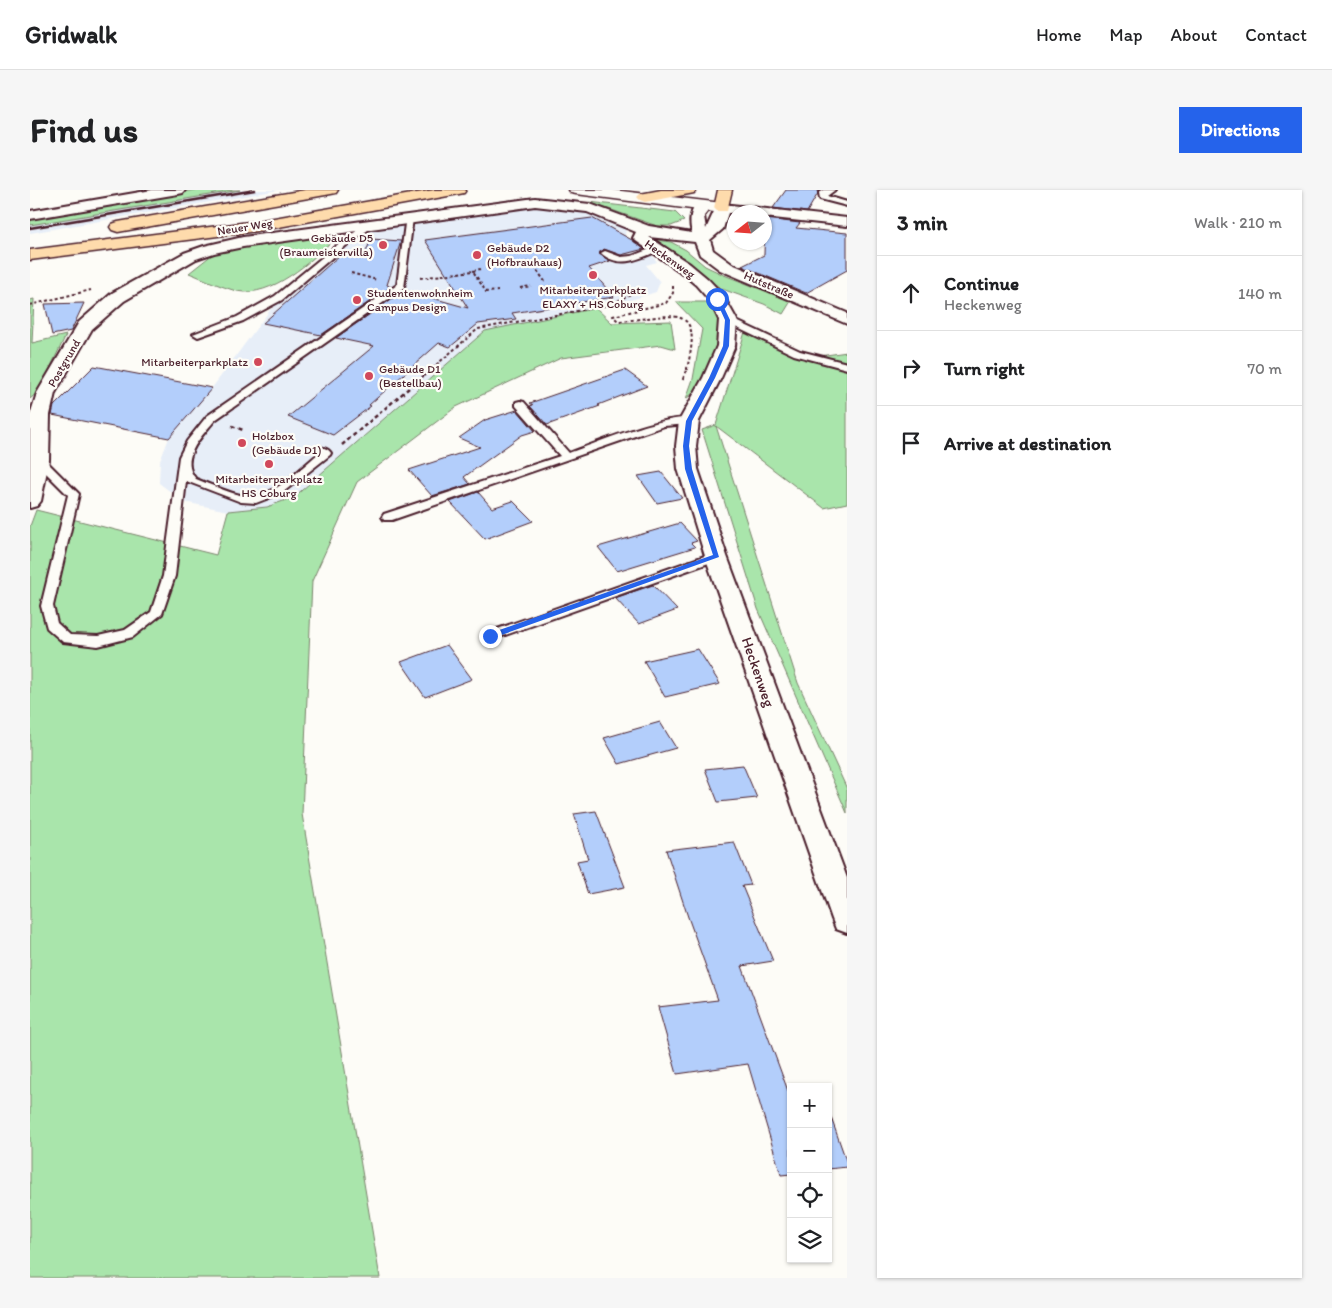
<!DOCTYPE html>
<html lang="en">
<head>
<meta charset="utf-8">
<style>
	:root { --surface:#fff; --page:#f6f6f6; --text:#202124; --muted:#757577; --line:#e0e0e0; --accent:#2563eb }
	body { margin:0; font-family:Itim,sans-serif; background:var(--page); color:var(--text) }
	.controls { position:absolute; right:15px; bottom:15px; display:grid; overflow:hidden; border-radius:0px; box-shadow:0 1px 4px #0004 }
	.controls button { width:45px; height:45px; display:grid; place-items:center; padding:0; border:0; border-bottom:1px solid var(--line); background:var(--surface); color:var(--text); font:25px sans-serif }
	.compass { position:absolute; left:697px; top:15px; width:45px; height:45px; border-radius:50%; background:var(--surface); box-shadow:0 1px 4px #0004; rotate:253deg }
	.stop { position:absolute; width:15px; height:15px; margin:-11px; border:4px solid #2563eb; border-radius:50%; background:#fff }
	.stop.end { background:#2563eb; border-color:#fff; box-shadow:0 1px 5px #0008 }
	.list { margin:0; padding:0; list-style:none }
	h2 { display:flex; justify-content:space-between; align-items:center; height:65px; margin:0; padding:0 20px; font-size:21px }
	h2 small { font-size:16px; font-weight:400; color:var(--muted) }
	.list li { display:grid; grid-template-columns:32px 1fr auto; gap:15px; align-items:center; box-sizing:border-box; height:75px; padding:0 20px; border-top:1px solid var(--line) }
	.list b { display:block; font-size:19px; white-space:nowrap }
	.list p { margin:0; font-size:16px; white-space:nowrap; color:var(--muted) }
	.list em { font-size:16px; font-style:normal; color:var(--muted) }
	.icon { flex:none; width:28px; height:28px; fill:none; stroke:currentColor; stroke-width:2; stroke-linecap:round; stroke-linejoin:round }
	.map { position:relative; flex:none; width:817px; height:1088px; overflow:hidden; border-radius:0px }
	header { display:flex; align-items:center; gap:30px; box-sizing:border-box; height:70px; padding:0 25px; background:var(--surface); border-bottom:1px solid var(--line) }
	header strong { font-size:24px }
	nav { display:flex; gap:28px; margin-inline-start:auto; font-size:18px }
	.intro { display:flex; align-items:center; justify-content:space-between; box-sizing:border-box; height:120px; padding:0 30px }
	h1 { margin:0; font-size:35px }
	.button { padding:12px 22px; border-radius:0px; background:var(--accent); color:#fff; font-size:18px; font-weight:700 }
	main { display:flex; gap:30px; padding:0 30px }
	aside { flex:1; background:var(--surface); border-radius:0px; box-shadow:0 1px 4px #0004 }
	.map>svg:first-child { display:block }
	.built { fill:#e7eef8 }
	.green { fill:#a9e5ab; stroke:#7a826b }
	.building { fill:#b3cefb; stroke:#4a1f2b }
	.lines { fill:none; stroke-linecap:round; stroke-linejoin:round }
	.lane-casing { stroke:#4a1f2b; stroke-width:4 }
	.street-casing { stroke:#4a1f2b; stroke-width:4 }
	.secondary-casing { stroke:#4a1f2b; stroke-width:3 }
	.highway-casing { stroke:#4a1f2b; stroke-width:3 }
	.path-far1 { stroke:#4a1f2b; stroke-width:2; stroke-dasharray:3 2.5; stroke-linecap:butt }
	.path { stroke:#4a1f2b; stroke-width:2.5; stroke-dasharray:4 3; stroke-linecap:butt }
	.lane { fill:#fdfcf7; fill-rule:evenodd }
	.street { fill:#fdfcf7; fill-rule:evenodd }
	.secondary { fill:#fdfcf7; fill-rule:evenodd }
	.highway { fill:#fedbac; fill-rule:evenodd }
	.rail { stroke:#4a1f2b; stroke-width:2.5 }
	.route { fill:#2563eb }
	.poi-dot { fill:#d1495b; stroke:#fdfcf7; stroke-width:2 }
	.labels { text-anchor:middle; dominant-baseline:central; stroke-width:4.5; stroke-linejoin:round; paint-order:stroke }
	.far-street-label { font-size:12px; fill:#4a1f2b; stroke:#fdfcf7 }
	.far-poi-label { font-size:12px; fill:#4a1f2b; stroke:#fdfcf7; text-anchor:start }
	.street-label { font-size:15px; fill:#4a1f2b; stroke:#fdfcf7 }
</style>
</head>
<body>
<header>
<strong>Gridwalk</strong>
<nav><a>Home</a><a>Map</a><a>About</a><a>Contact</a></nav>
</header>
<div class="intro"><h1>Find us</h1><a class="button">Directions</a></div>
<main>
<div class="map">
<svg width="817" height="1088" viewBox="0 0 817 1088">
	<rect width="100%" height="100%" fill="#fdfcf7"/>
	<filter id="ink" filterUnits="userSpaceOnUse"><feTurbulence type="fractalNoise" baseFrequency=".02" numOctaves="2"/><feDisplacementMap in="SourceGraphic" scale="10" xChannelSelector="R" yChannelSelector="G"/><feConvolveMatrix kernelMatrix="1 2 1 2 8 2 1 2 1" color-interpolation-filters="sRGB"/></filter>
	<g filter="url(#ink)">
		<!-- built -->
		<path class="built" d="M210 0H249L0 43V35Z
			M501 15 563 21 596 39 595 46 616 57 627 72 616 75 630 92 626 102 589 114 455 141 264 307 237 317 198 321 154 312 129 293 130 271 139 248 182 198 240 120 265 100 310 58 339 41 357 35Z"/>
		<!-- green -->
		<path class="green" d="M165 0H210L0 35V28Z
			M559 12 645 22 654 31 641 36H627Z
			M310 43C287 66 249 103 214 102 202 102 172 88 159 83L188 60Z
			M621 49 641 52 656 60 675 76 694 85 761 111 753 124 734 114 692 99Z
			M4 109 2 153 36 145 9 201 0 209V110Z
			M646 112H682L690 127 691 146 671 196 656 209 663 189 672 139Z
			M566 118 582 133 641 131 645 159 631 155 531 168 426 217 327 292 282 391 272 624 350 1088H0V336L6 320 186 365 198 321 237 317 264 307 455 141Z
			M715 142 775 168 817 162V313L794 318 686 236 768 493 817 599V623L728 419 672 240 686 235Z"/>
		<!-- building -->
		<path class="building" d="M756 0H790L777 22 743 18Z
			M562 28 602 50 614 59 591 65 574 59 569 64 580 71 559 78 584 107 482 123 486 129 448 134 420 157 409 153 339 215 341 216 303 245 258 227 344 156 306 148 374 100 438 118 395 50Z
			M735 29 770 33 766 38 817 43V80L776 103 712 76 734 65Z
			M341 49 371 51 357 95 361 97 291 145 233 133 310 65 334 67Z
			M54 113 41 141 22 145 15 114Z
			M64 176 182 198 139 248 22 225 24 216Z
			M595 180 617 196 568 215 570 216 517 235 500 216 503 215 500 213Z
			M487 220 505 241 492 245 434 287 440 294 402 306 379 280 450 257 429 248 455 230Z
			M631 282 652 308 627 313 608 286Z
			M448 302 462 318 483 311 503 331 455 349 420 312Z
			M650 333 667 351 661 353 665 357 587 381 568 357Z
			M623 395 647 420 609 434 585 408Z
			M417 455 442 489 395 507 371 472Z
			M668 459 690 494 635 507 614 471Z
			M630 532 646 558 589 574 574 548Z
			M713 575 727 608 688 612 675 579Z
			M566 621 595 697 558 704 547 671 558 669 544 624Z
			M704 652 721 695 712 696 743 771 712 776 761 909V984L751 985 718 874 647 884 628 817 688 810 658 727 636 660Z
			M798 919 817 973V977L798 979Z"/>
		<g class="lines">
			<defs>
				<path id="lane" d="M794 0H805L797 6 817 12V16L790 9 789 3Z
					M376 26 383 28 374 98 185 230C172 246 148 269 166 289 180 294 202 305 217 306 244 309 269 279 288 264L283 260 284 258C290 256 298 258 301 263L300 265 252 303 226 313 211 312 156 291 145 386 132 424 103 447 68 456 33 452 17 438 11 416 38 305 5 272 4 270 5 268H13L49 304 23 416 27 433 40 445 68 446 95 440 121 422 133 386 149 267 157 251 177 226 367 95Z
					M341 31 348 33 318 54 252 110 213 131 168 147 163 144 207 127 245 106 312 51Z
					M625 57 629 59 628 61C609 69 589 79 571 63L575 61 591 67 602 66Z
					M698 127 770 161 817 173V179L764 165 695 132V128Z
					M490 211 494 212 539 263C559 256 650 218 664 231L659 234 634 236 362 330H354L352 327 354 324 530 266 486 216V212Z
					M686 362 692 366 690 369 464 449H456L454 446 456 443Z"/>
				<path id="street" d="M122 0H155L153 3 148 4 0 29V21Z
					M505 8 560 14 619 36 662 43C658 29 661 8 680 13L682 16 674 26 676 39 687 15 692 14 817 28V36L734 27V22L698 23 693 39 680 50 683 60 702 74 817 123V134L690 80 670 65 665 52 619 47 660 74 678 89 693 105 707 130 705 156 691 188 669 231 666 256 668 279 697 366 817 688V743L806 739 802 729 675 366 648 279 646 256 649 231 673 188 687 156 689 130 680 111 666 95 648 80 606 51 603 48 606 42 557 22 505 16 213 57 184 63 166 69 94 111 62 139 25 203 20 225 19 270 11 311 7 316 0 318V225L7 203 49 132 82 103 154 63 174 56 213 47Z"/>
				<path id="secondary" d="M539 0H583L692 13 697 15 700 18 697 21 692 23 546 4 541 3Z"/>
				<path id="highway" d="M275 0H308L306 3 301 4 88 42 82 40 80 37 82 34 88 32Z
					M404 0H436L434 3 429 4 227 41 0 70V60L227 31Z
					M631 0H666L664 3 659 4 615 12 610 10 607 7 610 4Z
					M688 0H702L697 21H687L684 18Z"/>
			</defs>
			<!-- lane casing -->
			<use href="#lane" class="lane-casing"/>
			<!-- street casing -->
			<use href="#street" class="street-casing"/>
			<!-- secondary casing -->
			<use href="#secondary" class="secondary-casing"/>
			<!-- highway casing -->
			<use href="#highway" class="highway-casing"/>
			<!-- path-far1 -->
			<path class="path-far1" d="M495 73 501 72 516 93
				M443 81 450 79
				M321 83 347 90
				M390 88 443 81 456 102 468 101
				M643 96V103L636 113 583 126 588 131C637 129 677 106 656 182
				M490 98 501 96
				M0 115 61 100
				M398 182 448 139 580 115 608 100"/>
			<!-- path -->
			<path class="path" d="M653 190 656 181
				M202 236 213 240
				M312 255 399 181"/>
			<!-- lane -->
			<use href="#lane" class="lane"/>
			<!-- street -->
			<use href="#street" class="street"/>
			<!-- secondary -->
			<use href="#secondary" class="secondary"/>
			<!-- highway -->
			<use href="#highway" class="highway"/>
			<!-- rail -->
			<path class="rail" d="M0 38 225 0"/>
		</g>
	</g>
	<!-- route -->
	<path class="route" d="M685 108 690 109 700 130 699 156 685 188 662 231 659 256 662 279 689 367 463 448H458V444L683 365 655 279 653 256 656 231 679 188 693 156 695 130Z"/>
	<!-- markers -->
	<g class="poi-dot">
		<circle cx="353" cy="55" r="5"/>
		<circle cx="447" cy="65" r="5"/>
		<circle cx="563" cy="85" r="5"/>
		<circle cx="327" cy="110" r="5"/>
		<circle cx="228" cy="172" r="5"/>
		<circle cx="339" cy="186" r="5"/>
		<circle cx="212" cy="253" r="5"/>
		<circle cx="239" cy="274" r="5"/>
	</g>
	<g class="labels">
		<!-- far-street labels -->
		<g class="far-street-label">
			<text transform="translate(215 37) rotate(-9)">Neuer Weg</text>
			<text transform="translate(640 69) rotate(35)">Heckenweg</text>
			<text transform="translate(739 95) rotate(23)">Hutstraße</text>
			<text transform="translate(34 173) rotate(-60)">Postgrund</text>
		</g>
		<!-- far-poi labels -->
		<g class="far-poi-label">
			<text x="343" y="48" text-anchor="end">Gebäude D5<tspan x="343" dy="14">(Braumeistervilla)</tspan></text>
			<text x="457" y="58">Gebäude D2<tspan x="457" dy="14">(Hofbrauhaus)</tspan></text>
			<text x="563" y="100" text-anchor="middle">Mitarbeiterparkplatz<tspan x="563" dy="14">ELAXY + HS Coburg</tspan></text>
			<text x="337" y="103">Studentenwohnheim<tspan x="337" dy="14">Campus Design</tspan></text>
			<text x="218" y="172" text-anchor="end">Mitarbeiterparkplatz</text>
			<text x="349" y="179">Gebäude D1<tspan x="349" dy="14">(Bestellbau)</tspan></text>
			<text x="222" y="246">Holzbox<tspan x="222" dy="14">(Gebäude D1)</tspan></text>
			<text x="239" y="289" text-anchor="middle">Mitarbeiterparkplatz<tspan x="239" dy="14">HS Coburg</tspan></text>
		</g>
		<!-- street labels -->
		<g class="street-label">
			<text transform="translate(728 482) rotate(71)">Heckenweg</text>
		</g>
	</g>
</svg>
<div class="controls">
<button>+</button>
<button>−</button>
<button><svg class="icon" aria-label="locate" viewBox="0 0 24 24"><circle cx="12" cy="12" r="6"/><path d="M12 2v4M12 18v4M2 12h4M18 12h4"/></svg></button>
<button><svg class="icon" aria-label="layers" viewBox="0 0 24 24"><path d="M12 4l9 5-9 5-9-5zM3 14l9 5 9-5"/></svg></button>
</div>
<svg class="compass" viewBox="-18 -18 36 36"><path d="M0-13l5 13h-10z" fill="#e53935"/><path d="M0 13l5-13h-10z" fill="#757577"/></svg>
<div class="stop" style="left:687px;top:109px"></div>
<div class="stop end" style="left:460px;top:446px"></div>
</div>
<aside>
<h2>3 min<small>Walk · 210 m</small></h2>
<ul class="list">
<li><svg class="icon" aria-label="ahead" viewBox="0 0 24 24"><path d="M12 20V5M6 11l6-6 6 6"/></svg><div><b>Continue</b><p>Heckenweg</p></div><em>140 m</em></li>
<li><svg class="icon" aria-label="right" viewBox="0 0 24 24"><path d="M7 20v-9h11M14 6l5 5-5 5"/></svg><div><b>Turn right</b></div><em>70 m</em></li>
<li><svg class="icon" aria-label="arrive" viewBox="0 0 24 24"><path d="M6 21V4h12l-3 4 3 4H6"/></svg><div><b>Arrive at destination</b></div></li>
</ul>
</aside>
</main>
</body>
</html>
